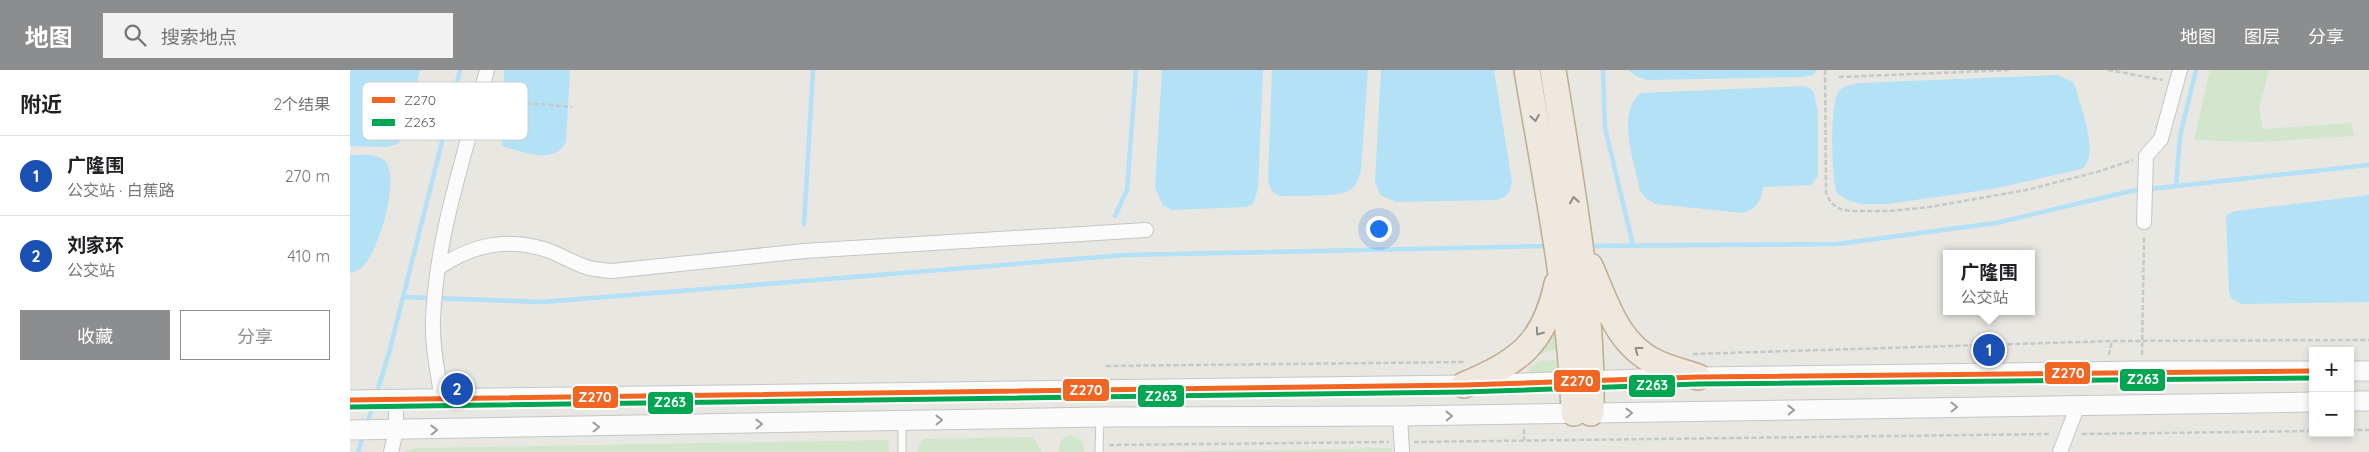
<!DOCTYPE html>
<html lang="zh">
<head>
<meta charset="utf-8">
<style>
	:root { --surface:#fff; --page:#f2f2f2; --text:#202124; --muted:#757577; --line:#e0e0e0; --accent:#8b8d8e }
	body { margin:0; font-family:Quicksand,"Noto Sans SC",sans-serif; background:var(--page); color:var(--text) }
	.controls { position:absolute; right:15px; bottom:15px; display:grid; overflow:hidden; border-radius:0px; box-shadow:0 2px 8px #0003 }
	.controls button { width:45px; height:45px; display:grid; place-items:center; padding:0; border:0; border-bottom:1px solid var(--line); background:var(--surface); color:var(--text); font:25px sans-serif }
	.you { position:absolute; left:1028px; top:158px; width:18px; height:18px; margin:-12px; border:4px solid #fff; border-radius:50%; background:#1a73e8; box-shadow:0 0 0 8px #1a73e833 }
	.badge { display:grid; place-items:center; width:32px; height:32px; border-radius:50%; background:var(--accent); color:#fff; font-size:16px; font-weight:700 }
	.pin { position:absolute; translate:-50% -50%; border:2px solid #fff; box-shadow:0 1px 5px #0006 }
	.popup { position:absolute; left:1593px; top:180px; width:92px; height:65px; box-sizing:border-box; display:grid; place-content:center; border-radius:0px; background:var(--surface); filter:drop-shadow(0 1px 4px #0005); font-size:16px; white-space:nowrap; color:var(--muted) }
	.popup b { font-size:19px; color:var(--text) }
	.popup::after { content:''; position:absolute; left:50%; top:100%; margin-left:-10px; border:10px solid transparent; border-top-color:var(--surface) }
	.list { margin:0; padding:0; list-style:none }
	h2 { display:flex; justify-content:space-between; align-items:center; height:65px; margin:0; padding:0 20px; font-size:21px }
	h2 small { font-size:16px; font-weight:400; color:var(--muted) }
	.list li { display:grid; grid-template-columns:32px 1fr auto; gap:15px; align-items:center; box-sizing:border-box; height:80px; padding:0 20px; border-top:1px solid var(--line) }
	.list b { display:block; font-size:19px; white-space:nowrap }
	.list p { margin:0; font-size:16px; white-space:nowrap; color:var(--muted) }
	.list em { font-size:16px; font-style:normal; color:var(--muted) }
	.actions { display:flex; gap:10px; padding:15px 20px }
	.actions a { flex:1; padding:11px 0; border:1px solid var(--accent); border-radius:0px; text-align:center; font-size:18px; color:var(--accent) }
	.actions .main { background:var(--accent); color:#fff }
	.icon { flex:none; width:28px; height:28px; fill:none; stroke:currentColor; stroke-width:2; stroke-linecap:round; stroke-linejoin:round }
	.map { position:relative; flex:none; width:2019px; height:382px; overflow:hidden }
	header { display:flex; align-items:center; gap:30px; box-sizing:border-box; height:70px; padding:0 25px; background:var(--accent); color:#fff }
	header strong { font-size:24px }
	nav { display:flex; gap:28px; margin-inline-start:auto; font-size:18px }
	.search { width:350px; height:45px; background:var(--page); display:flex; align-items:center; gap:12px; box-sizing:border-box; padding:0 18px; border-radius:0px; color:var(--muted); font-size:19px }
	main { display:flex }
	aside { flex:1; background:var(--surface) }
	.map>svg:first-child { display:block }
	.green { fill:#d1e6cb }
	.water { fill:#b3e1f6 }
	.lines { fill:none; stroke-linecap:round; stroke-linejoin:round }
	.stream { stroke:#b3e1f6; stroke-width:4.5 }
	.service-casing { stroke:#c5c5c3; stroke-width:9 }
	.minor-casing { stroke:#c5c5c3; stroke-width:16 }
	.secondary-casing { stroke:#c6c6c6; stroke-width:21 }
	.motorway-casing { stroke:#c0ac90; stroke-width:28 }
	.path { stroke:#c4cac7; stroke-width:2.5; stroke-dasharray:5 2.5; stroke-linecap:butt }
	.service { stroke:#fcfbfb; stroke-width:7 }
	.minor { stroke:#fcfbfb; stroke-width:14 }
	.secondary { stroke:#fcfbfb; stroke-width:19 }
	.motorway { stroke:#eee8de; stroke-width:25 }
	.bus-1-casing { stroke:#fff; stroke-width:9 }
	.bus-2-casing { stroke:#fff; stroke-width:9 }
	.bus-1 { stroke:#f26522; stroke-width:5 }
	.bus-2 { stroke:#00a651; stroke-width:5 }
	.oneway { stroke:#8c8e8d }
	.oneway2 { stroke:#9a9c9f }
	.key { fill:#fff; stroke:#cdced0; stroke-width:1 }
	.key-label { font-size:14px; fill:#585d61 }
	.line-badge { stroke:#fff; stroke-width:2 }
	.badge-label { font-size:14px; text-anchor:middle; font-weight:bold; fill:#fff }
</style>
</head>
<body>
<header>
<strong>地图</strong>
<div class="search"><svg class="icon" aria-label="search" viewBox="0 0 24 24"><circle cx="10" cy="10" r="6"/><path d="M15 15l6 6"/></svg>搜索地点</div>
<nav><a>地图</a><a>图层</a><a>分享</a></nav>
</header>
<main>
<aside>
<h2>附近<small>2个结果</small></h2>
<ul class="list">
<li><span class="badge" style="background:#1a4fb4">1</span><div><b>广隆围</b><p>公交站 · 白蕉路</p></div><em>270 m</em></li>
<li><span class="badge" style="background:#1a4fb4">2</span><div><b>刘家环</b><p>公交站</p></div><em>410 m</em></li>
</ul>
<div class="actions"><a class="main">收藏</a><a>分享</a></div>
</aside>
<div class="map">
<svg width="2019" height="382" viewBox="0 0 2019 382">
	<rect width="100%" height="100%" fill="#e9e7e2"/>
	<!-- green -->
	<path class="green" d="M1860 0H1919L1909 38 1913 59 2001 53 2004 66 1909 72 1844 70Z
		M1206 247 1207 279 1186 285Z
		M1207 290V303H1179V298L1190 291Z
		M721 365 733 372 734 382H709L710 373 714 367Z
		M683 367 692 382H568L567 378 574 369Z
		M538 370 539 382H53L68 378Z
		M1042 378V382H810Z"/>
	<!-- water -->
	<path class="water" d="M0 0H70L55 62 48 74 36 77 0 76Z
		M154 0H220L216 72C204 96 172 81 152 76Z
		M812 0H913L908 119 903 134 896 137 822 140 813 135 805 117Z
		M922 0H1018L1011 99C1009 107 1007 116 1000 120 986 128 949 125 932 126 923 124 921 120 918 111Z
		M1031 0H1144L1162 112C1160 123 1157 127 1146 130L1046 132 1030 125 1025 111Z
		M1278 0H1467L1463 5 1454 7 1297 10 1286 6Z
		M1707 5 1723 12 1726 19C1731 39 1750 85 1732 99L1642 119 1537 134H1511L1497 130 1487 123C1481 107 1480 36 1488 23 1492 15 1501 15 1509 13Z
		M1454 16 1461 19 1464 23 1468 43V106L1461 115 1413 117C1411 131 1407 139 1392 143L1306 134 1297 129 1290 121C1285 93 1265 43 1291 23Z
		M0 85C10 85 26 83 34 90 52 105 28 186 11 198 8 201 3 202 0 203Z
		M2019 125V232L1892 234 1882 229 1879 223 1876 145 1885 141Z"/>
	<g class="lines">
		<!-- stream -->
		<path class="stream" d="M1253 0 1255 58 1283 175
			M1826 116 1830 66 1846 0
			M765 146 777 120 786 0
			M454 154 463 0
			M1237 176 1487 174 1646 153 1781 121 2019 95
			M53 227 193 232 775 185 1199 176
			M26 325 39 283 110 0
			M17 354 23 335
			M8 382 14 364"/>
		<defs>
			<path id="service" d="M552 382V352
				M749 382 750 347"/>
			<path id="minor" d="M1794 152 1796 86 1811 69 1830 0
				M88 198C122 175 156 167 197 180 211 185 225 194 239 198 247 200 255 200 262 201L454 181 796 160
				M92 330C88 304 82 277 83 250 86 165 116 82 137 0
				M1050 346 1052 382
				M41 382 46 361V331
				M1710 382 1728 335"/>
			<path id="secondary" d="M2000 301H2019
				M0 330 1114 315 1348 307 1791 301H1963
				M2000 331H2019
				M0 360 750 347 1050 346 1963 332"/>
			<path id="motorway" d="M1177 0C1196 114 1220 228 1224 343
				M1203 0C1221 114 1243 228 1241 343
				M1240 196C1256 232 1267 275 1307 293 1320 299 1334 302 1348 307
				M1114 315C1168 292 1194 275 1207 214"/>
		</defs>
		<!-- service casing -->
		<use href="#service" class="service-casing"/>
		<!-- minor casing -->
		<use href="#minor" class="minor-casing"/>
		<!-- secondary casing -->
		<use href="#secondary" class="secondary-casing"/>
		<!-- motorway casing -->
		<use href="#motorway" class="motorway-casing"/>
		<!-- path -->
		<path class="path" d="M1475 0 1476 123 1481 133 1490 139 1502 141H1539L1580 137 1676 120 1747 102 1783 90
			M1758 0 1813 10
			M1489 7 1661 0
			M146 30 222 37
			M1343 284 1762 271 2019 270
			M1759 285 1762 271
			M1792 285 1794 166
			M756 296 1114 292
			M1174 359V370
			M2000 360H2019
			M1732 364 1963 361
			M1064 372 1701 364
			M759 375 1039 372"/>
		<!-- service -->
		<use href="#service" class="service"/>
		<!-- minor -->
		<use href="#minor" class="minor"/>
		<!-- secondary -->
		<use href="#secondary" class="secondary"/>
		<!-- motorway -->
		<use href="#motorway" class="motorway"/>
		<defs>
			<path id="bus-1" d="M0 330 1114 315 1348 307 1963 301"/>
			<path id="bus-2" d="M0 337 1114 322 1348 314 1963 308"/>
		</defs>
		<!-- bus-1 casing -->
		<use href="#bus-1" class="bus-1-casing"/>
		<!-- bus-2 casing -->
		<use href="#bus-2" class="bus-2-casing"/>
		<!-- bus-1 -->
		<use href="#bus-1" class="bus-1"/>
		<!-- bus-2 -->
		<use href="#bus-2" class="bus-2"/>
	</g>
	<!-- one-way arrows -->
	<defs><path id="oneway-chevron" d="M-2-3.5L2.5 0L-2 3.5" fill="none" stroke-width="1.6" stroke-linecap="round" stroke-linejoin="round" transform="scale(1.25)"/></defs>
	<g class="oneway">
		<use href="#oneway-chevron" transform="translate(1185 48) rotate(81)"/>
		<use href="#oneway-chevron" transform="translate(1224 130) rotate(-99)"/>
		<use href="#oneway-chevron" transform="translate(1189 262) rotate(125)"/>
		<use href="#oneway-chevron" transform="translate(1288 280) rotate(-143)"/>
	</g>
	<g class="oneway2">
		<use href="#oneway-chevron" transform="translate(1604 337) rotate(-1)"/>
		<use href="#oneway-chevron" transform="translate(1441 340) rotate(-1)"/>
		<use href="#oneway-chevron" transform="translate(1279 343) rotate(-1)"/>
		<use href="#oneway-chevron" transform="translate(1099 346) rotate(-1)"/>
		<use href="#oneway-chevron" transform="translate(589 350) rotate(-1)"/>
		<use href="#oneway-chevron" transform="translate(409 354) rotate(-1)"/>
		<use href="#oneway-chevron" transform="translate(246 357) rotate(-1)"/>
		<use href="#oneway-chevron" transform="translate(84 360) rotate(-1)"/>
	</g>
	<!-- legend -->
	<rect x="12" y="12" width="166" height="58" rx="8" class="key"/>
	<rect x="22" y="27" width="23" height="6" fill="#f26522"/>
	<rect x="22" y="49" width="23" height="7" fill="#00a651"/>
	<g class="key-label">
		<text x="54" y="35">Z270</text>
		<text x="54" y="57">Z263</text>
	</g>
	<g class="line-badge">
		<rect x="1694" y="291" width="47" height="24" rx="5" fill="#f26522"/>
		<rect x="1769" y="298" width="47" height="24" rx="5" fill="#00a651"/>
		<rect x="1203" y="299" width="48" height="24" rx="5" fill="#f26522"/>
		<rect x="1278" y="304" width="48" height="24" rx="5" fill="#00a651"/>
		<rect x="712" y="308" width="48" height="24" rx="5" fill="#f26522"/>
		<rect x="787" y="314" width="48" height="24" rx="5" fill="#00a651"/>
		<rect x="222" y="315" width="47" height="24" rx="5" fill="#f26522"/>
		<rect x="297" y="321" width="47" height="24" rx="5" fill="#00a651"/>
	</g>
	<g class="badge-label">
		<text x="1718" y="308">Z270</text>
		<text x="1793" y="314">Z263</text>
		<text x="1227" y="316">Z270</text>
		<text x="1302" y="320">Z263</text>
		<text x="736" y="325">Z270</text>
		<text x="811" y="331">Z263</text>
		<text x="245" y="332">Z270</text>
		<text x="320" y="337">Z263</text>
	</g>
</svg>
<div class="controls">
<button>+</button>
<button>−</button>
</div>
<div class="you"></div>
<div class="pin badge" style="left:1639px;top:280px;background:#1a4fb4">1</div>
<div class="popup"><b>广隆围</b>公交站</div>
<div class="pin badge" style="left:107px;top:319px;background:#1a4fb4">2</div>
</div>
</main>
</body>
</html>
